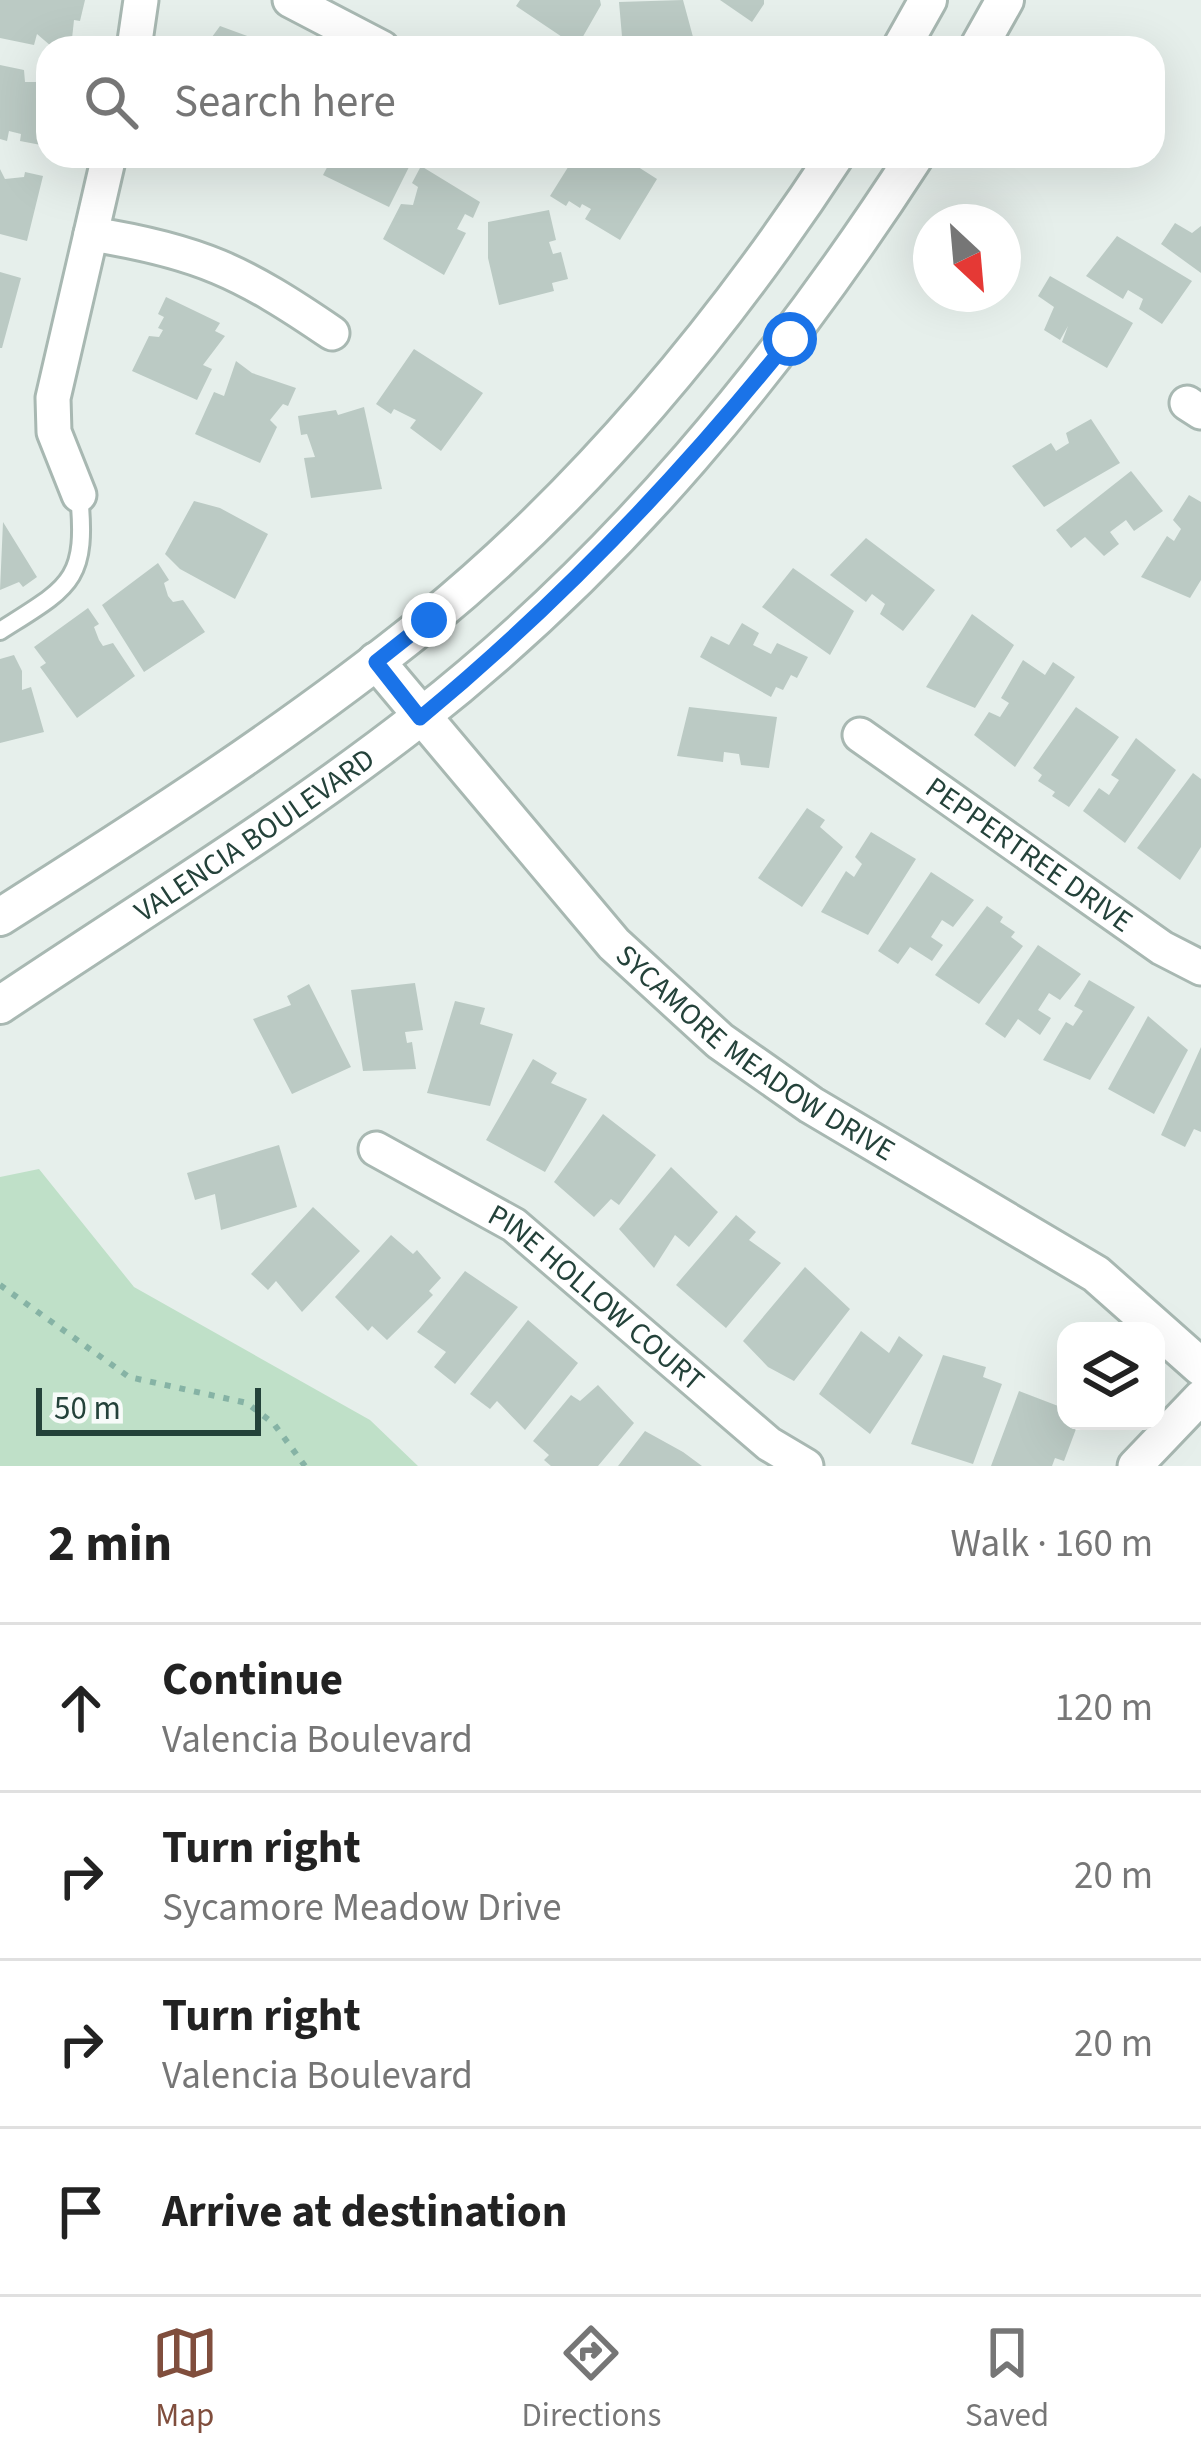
<!DOCTYPE html>
<html lang="en">
<head>
<meta charset="utf-8">
<style>
	:root { --surface:#fff; --page:#f6f6f6; --text:#222; --muted:#767676; --line:#e0e0e0; --accent:#804e3d }
	body { margin:0; font-family:"Source Sans 3",sans-serif; background:var(--page); color:var(--text) }
	.controls { position:absolute; right:36px; bottom:36px; display:grid; overflow:hidden; border-radius:24px; box-shadow:0 12px 48px #0002 }
	.controls button { width:108px; height:108px; display:grid; place-items:center; padding:0; border:0; border-bottom:3px solid var(--line); background:var(--surface); color:var(--text); font:60px sans-serif }
	.compass { position:absolute; left:913px; top:204px; width:108px; height:108px; border-radius:50%; background:var(--surface); box-shadow:0 12px 48px #0002; rotate:154deg }
	.scale { position:absolute; left:36px; bottom:30px; width:225px; box-sizing:border-box; padding-left:12px; border:6px solid #24423a; border-top:0; font-size:33px; line-height:42px; white-space:nowrap; color:#24423a; -webkit-text-stroke:9px #f7fbf9; paint-order:stroke }
	.stop { position:absolute; width:36px; height:36px; margin:-27px; border:9px solid #1a73e8; border-radius:50%; background:#fff }
	.stop.end { background:#1a73e8; border-color:#fff; box-shadow:0 3px 12px #0008 }
	.list { margin:0; padding:0; list-style:none }
	h2 { display:flex; justify-content:space-between; align-items:center; height:156px; margin:0; padding:0 48px; font-size:51px }
	h2 small { font-size:39px; font-weight:400; color:var(--muted) }
	.list li { display:grid; grid-template-columns:78px 1fr auto; gap:36px; align-items:center; box-sizing:border-box; height:168px; padding:0 48px; border-top:3px solid var(--line) }
	.list b { display:block; font-size:45px; white-space:nowrap }
	.list p { margin:0; font-size:39px; white-space:nowrap; color:var(--muted) }
	.list em { font-size:39px; font-style:normal; color:var(--muted) }
	.icon { flex:none; width:66px; height:66px; fill:none; stroke:currentColor; stroke-width:2; stroke-linecap:round; stroke-linejoin:round }
	.map { position:relative; flex:none; width:1201px; height:1466px; overflow:hidden }
	.search { position:absolute; background:var(--surface); box-shadow:0 12px 48px #0002; left:36px; right:36px; top:36px; height:132px; display:flex; align-items:center; gap:30px; box-sizing:border-box; padding:0 42px; border-radius:36px; color:var(--muted); font-size:45px }
	.sheet { height:828px; background:var(--surface) }
	nav { display:flex; justify-content:space-around; align-items:center; box-sizing:border-box; height:168px; border-top:3px solid var(--line); background:var(--surface); font-size:33px; color:var(--muted) }
	nav a { display:grid; justify-items:center; gap:6px }
	nav .on { color:var(--accent) }
	.map>svg:first-child { display:block }
	.green { fill:#bfe0c8 }
	.building { fill:#bbcac4 }
	.lines { fill:none; stroke-linecap:round; stroke-linejoin:round }
	.service-casing { stroke:#a8b8b2; stroke-width:22 }
	.minor-casing { stroke:#a8b8b2; stroke-width:39 }
	.tertiary-casing { stroke:#a8b8b2; stroke-width:42 }
	.path { stroke:#86b3a5; stroke-width:6; stroke-dasharray:6 9; stroke-linecap:butt }
	.service { stroke:#fff; stroke-width:16 }
	.minor { stroke:#fff; stroke-width:33 }
	.tertiary { stroke:#fff; stroke-width:36 }
	.route { stroke:#1a73e8; stroke-width:15 }
	.labels { text-anchor:middle; dominant-baseline:central; stroke-width:10; stroke-linejoin:round; paint-order:stroke }
	.street-label { font-size:30px; fill:#24423a; stroke:#f7fbf9 }
</style>
</head>
<body>
<div class="map">
<svg width="1201" height="1466" viewBox="0 0 1201 1466">
	<rect width="100%" height="100%" fill="#e6efeb"/>
	<!-- green -->
	<path class="green" d="M39 1169 134 1287 370 1420 418 1466H0V1177Z"/>
	<!-- building -->
	<path class="building" d="M0 0H85L80 21 74 20 71 48 51 46 37 34 34 45 0 38Z
		M520 0H600L601 5 577 47 516 6Z
		M683 0 696 48H623L619 2Z
		M720 0H764V4L752 22Z
		M220 26 250 37 270 48H204Z
		M0 65 24 70 25 82H48V136L43 135 41 145 20 141 21 134 9 131 7 141 0 139Z
		M333 156H412V161L389 207 323 175Z
		M575 156H621L657 179 620 240 585 219 591 209 582 204 580 208 569 201 566 206 550 196Z
		M421 166 480 202 473 218 465 214 457 229 466 233 444 275 383 239 401 204 413 205 418 187 412 183Z
		M0 169 5 179 24 177 25 172 43 176 27 241 0 234Z
		M549 210 556 240 549 242 553 254 561 252 568 279 552 283 554 291 499 305 488 258V222Z
		M1175 223 1192 233 1201 226V273L1161 244Z
		M1117 236 1192 281 1162 324 1139 309 1143 299 1128 290 1123 299 1086 276Z
		M0 272 21 278 2 348H0Z
		M1050 276 1133 323 1107 368 1062 342 1068 326 1060 340 1044 330 1054 307 1038 296Z
		M166 297 220 323 215 331 225 336 203 365 212 369 197 400 132 371 149 336 159 337 163 330 158 328 164 317 158 314Z
		M414 349 483 393 441 451 410 428 416 420 394 409 391 414 376 404Z
		M236 361 252 373 296 388 288 406 283 404 270 420 277 427 260 463 195 434 214 392 224 396Z
		M364 407 382 489 311 498 304 458 315 457 307 434 301 435 298 416 336 410 338 415Z
		M1091 419 1120 463 1044 507 1012 466 1051 443 1056 451 1069 443 1066 433Z
		M1131 471 1163 511 1134 531 1126 520 1110 532 1119 544 1104 556 1085 537 1071 548 1056 530Z
		M1189 495 1201 502V580L1190 598 1141 577 1167 536 1174 541 1181 529 1173 520Z
		M194 501 220 508 268 534 235 599 180 569 165 554Z
		M3 522 37 577 23 587 19 582 0 590Z
		M866 538 935 590 903 631 880 614 885 604 872 594 866 602 830 575Z
		M158 563 169 580 164 583 168 596 173 602 183 600 205 632 144 672 102 605Z
		M793 568 854 611 830 655 762 607Z
		M88 608 99 624 94 627 99 640 103 646 113 643 135 676 77 718 40 667 46 663 34 647Z
		M972 614 1014 645 975 708 926 687Z
		M742 623 759 633 753 645 771 654 777 643 808 657 797 678 791 675 783 690 776 687 771 697 700 657 711 636 729 645Z
		M14 655 22 671V690L31 687 44 732 0 743V659Z
		M1023 660 1045 675 1053 662 1075 677 1015 767 974 735 989 712 1000 717 1009 703 1001 698Z
		M689 707 777 717 769 768 741 765 739 754 724 752 723 762 677 756Z
		M1076 707 1119 737 1069 807 1052 796 1055 792 1038 781 1042 775 1033 768Z
		M1136 738 1176 770 1125 843 1083 811 1099 788 1109 795 1119 780 1111 775Z
		M1193 773 1201 779V847L1180 880 1137 848Z
		M807 808 825 820 820 827 843 847 802 907 758 878Z
		M871 832 916 859 868 935 821 912 846 871 854 877 862 864 855 857Z
		M931 872 974 900 953 927 942 920 931 937 943 945 932 961 910 947 898 964 878 951Z
		M987 906 1003 917 1000 922 1015 932 1011 937 1023 946 979 1004 935 975Z
		M1038 945 1081 974 1060 1000 1049 993 1038 1010 1051 1018 1040 1035 1018 1019 1005 1038 985 1024Z
		M1089 980 1135 1007 1090 1080 1043 1060 1066 1022 1073 1026 1083 1011 1074 1006Z
		M415 983 423 1030 405 1032 407 1043 412 1042 416 1069 363 1071 351 990Z
		M309 984 351 1067 292 1094 253 1019 291 1005 287 996Z
		M455 1001 485 1008 480 1024 513 1034 490 1106 427 1093Z
		M1148 1016 1188 1050 1154 1114 1108 1089Z
		M1201 1047V1132L1194 1129 1185 1147 1161 1135Z
		M533 1059 557 1073 551 1083 587 1099 545 1172 486 1140Z
		M603 1114 656 1155 619 1205 611 1199 594 1217 554 1182Z
		M279 1145 297 1207 221 1230 215 1194 195 1200 187 1173Z
		M671 1167 718 1212 689 1247 675 1235 654 1268 619 1229Z
		M313 1207 360 1251 302 1312 276 1281 268 1290 251 1274Z
		M736 1215 756 1232 749 1240 781 1263 726 1328 676 1285Z
		M391 1235 413 1254 417 1250 441 1278 429 1291 433 1295 387 1340 372 1326 368 1331 335 1297Z
		M805 1267 850 1309 794 1381 768 1367 743 1341Z
		M465 1271 518 1307 455 1384 434 1367 446 1352 417 1332Z
		M528 1320 578 1363 525 1430 497 1401 490 1409 470 1394Z
		M861 1331 889 1353 899 1336 923 1355 870 1434 819 1394Z
		M943 1355 986 1367 983 1377 1002 1384 973 1464 911 1444Z
		M598 1385 634 1423 598 1466H551L544 1460 549 1455 533 1441 571 1395 580 1401Z
		M1019 1391 1066 1409V1421H1079L1064 1461 1055 1458 1052 1466H991Z
		M645 1431 683 1452 702 1466H618Z"/>
	<g class="lines">
		<defs>
			<path id="service" d="M0 631C69 587 88 582 79 495"/>
			<g id="minor">
				<path d="M290 0 382 48"/>
				<path d="M134 48 141 0"/>
				<path d="M91 234C199 251 243 272 332 333"/>
				<path d="M1187 403 1201 412"/>
				<path d="M79 495 54 432 53 398 109 156"/>
				<path id="s1" d="M860 735 1162 948 1201 968"/>
				<path id="s2" d="M376 1149 514 1225 769 1444 806 1466"/>
				<path d="M1135 1466 1201 1397"/>
			</g>
			<g id="tertiary">
				<path d="M901 48 928 0"/>
				<path d="M978 48 1005 0"/>
				<path id="s3" d="M376 661 614 944 720 1041 811 1105 1096 1274 1201 1367"/>
				<path d="M0 917C147 824 292 731 428 621 585 493 724 326 835 156"/>
				<path id="s4" d="M0 1005C140 911 286 822 419 718 618 562 778 368 915 156"/>
			</g>
		</defs>
		<!-- service casing -->
		<use href="#service" class="service-casing"/>
		<!-- minor casing -->
		<use href="#minor" class="minor-casing"/>
		<!-- tertiary casing -->
		<use href="#tertiary" class="tertiary-casing"/>
		<!-- path -->
		<path class="path" d="M0 1285 129 1377 247 1403 274 1424 305 1466"/>
		<!-- service -->
		<use href="#service" class="service"/>
		<!-- minor -->
		<use href="#minor" class="minor"/>
		<!-- tertiary -->
		<use href="#tertiary" class="tertiary"/>
	</g>
	<g class="lines">
		<!-- route -->
		<path class="route" d="M429 620 376 662 420 718C558 604 678 478 790 339"/>
	</g>
	<g class="labels">
		<!-- street labels -->
		<g class="street-label">
			<text stroke="none"><textPath href="#s4" startOffset="306">VALENCIA BOULEVARD</textPath></text>
			<text stroke="none"><textPath href="#s1" startOffset="207">PEPPERTREE DRIVE</textPath></text>
			<text stroke="none"><textPath href="#s3" startOffset="549">SYCAMORE MEADOW DRIVE</textPath></text>
			<text stroke="none"><textPath href="#s2" startOffset="267">PINE HOLLOW COURT</textPath></text>
		</g>
	</g>
</svg>
<div class="controls">
<button><svg class="icon" aria-label="layers" viewBox="0 0 24 24"><path d="M12 4l9 5-9 5-9-5zM3 14l9 5 9-5"/></svg></button>
</div>
<svg class="compass" viewBox="-18 -18 36 36"><path d="M0-13l5 13h-10z" fill="#e53935"/><path d="M0 13l5-13h-10z" fill="#767676"/></svg>
<div class="scale">50 m</div>
<div class="stop" style="left:790px;top:339px"></div>
<div class="stop end" style="left:429px;top:620px"></div>
<div class="search"><svg class="icon" aria-label="search" viewBox="0 0 24 24"><circle cx="10" cy="10" r="6"/><path d="M15 15l6 6"/></svg>Search here</div>
</div>
<section class="sheet">
<h2>2 min<small>Walk · 160 m</small></h2>
<ul class="list">
<li><svg class="icon" aria-label="ahead" viewBox="0 0 24 24"><path d="M12 20V5M6 11l6-6 6 6"/></svg><div><b>Continue</b><p>Valencia Boulevard</p></div><em>120 m</em></li>
<li><svg class="icon" aria-label="right" viewBox="0 0 24 24"><path d="M7 20v-9h11M14 6l5 5-5 5"/></svg><div><b>Turn right</b><p>Sycamore Meadow Drive</p></div><em>20 m</em></li>
<li><svg class="icon" aria-label="right" viewBox="0 0 24 24"><path d="M7 20v-9h11M14 6l5 5-5 5"/></svg><div><b>Turn right</b><p>Valencia Boulevard</p></div><em>20 m</em></li>
<li><svg class="icon" aria-label="arrive" viewBox="0 0 24 24"><path d="M6 21V4h12l-3 4 3 4H6"/></svg><div><b>Arrive at destination</b></div></li>
</ul>
</section>
<nav>
<a class="on"><svg class="icon" aria-label="map" viewBox="0 0 24 24"><path d="M3 6l6-2 6 2 6-2v14l-6 2-6-2-6 2zM9 4v14M15 6v14"/></svg>Map</a>
<a><svg class="icon" aria-label="directions" viewBox="0 0 24 24"><path d="M12 3l9 9-9 9-9-9zM9 14v-3h6M13 9l2 2-2 2"/></svg>Directions</a>
<a><svg class="icon" aria-label="saved" viewBox="0 0 24 24"><path d="M7 4h10v16l-5-4-5 4z"/></svg>Saved</a>
</nav>
</body>
</html>
